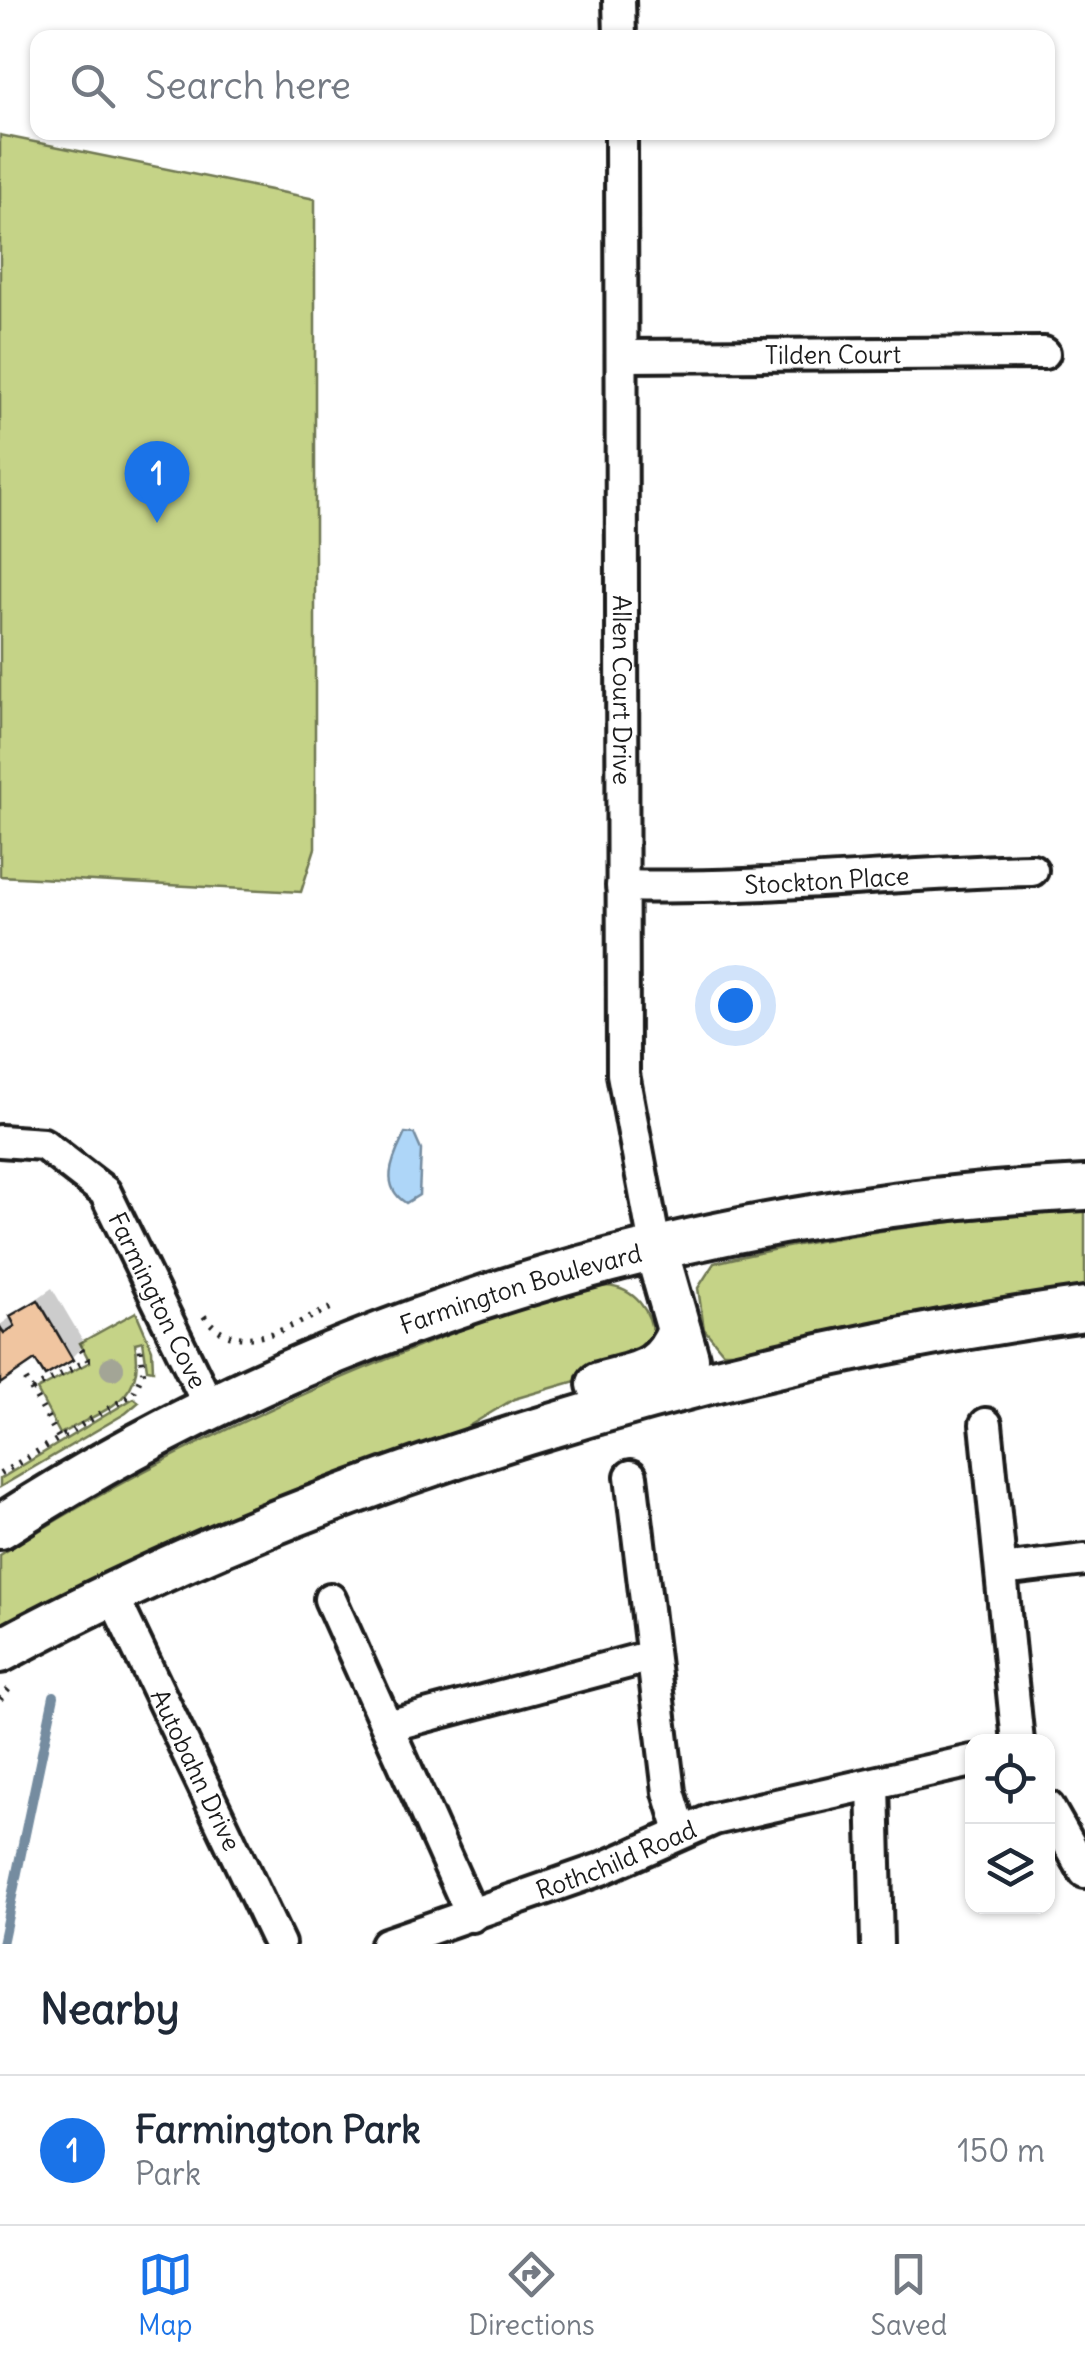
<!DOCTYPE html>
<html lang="en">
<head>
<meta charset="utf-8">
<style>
	:root { --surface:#fff; --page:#f6f6f7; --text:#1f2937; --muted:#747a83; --line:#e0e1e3; --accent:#1a73e8 }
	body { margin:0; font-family:Delius,sans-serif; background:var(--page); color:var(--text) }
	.controls { position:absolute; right:30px; bottom:30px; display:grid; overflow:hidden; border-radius:20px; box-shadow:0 2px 8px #0004 }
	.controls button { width:90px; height:90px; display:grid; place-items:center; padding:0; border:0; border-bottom:2px solid var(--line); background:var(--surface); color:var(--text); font:50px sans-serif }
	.you { position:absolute; left:735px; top:1005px; width:35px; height:35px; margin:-25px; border:8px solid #fff; border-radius:50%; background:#1a73e8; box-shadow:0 0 0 15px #1a73e833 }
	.badge { display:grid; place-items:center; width:65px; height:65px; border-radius:50%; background:var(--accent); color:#fff; font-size:32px; font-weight:700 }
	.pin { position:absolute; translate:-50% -82px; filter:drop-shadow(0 2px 5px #0008) }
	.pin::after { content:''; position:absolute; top:52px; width:35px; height:30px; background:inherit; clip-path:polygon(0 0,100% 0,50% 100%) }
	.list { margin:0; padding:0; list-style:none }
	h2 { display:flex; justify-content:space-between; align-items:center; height:130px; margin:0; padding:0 40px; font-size:42px }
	h2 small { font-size:32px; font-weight:400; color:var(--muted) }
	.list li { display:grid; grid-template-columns:65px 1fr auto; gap:30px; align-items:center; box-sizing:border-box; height:150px; padding:0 40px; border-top:2px solid var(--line) }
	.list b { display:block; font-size:38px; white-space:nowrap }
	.list p { margin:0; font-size:32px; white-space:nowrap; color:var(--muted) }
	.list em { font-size:32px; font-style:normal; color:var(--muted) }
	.icon { flex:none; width:55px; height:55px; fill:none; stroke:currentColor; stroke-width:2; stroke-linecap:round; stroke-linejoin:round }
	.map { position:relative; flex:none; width:1085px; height:1944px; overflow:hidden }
	.search { position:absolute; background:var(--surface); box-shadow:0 2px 8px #0004; left:30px; right:30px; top:30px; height:110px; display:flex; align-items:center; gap:25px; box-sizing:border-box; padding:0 35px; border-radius:20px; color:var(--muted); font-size:38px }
	.sheet { height:280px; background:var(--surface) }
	nav { display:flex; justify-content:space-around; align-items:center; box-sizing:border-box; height:140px; border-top:2px solid var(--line); background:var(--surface); font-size:28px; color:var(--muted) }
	nav a { display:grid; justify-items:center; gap:5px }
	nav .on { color:var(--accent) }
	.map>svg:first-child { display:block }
	.green { fill:#c5d387; stroke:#707852; stroke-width:2.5 }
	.water { fill:#aed6f8; stroke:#748ca0; stroke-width:2.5 }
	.shadow { fill:#0003 }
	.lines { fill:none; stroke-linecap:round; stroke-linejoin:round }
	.stream { stroke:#748ca0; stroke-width:10 }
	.building { fill:#f0c5a0; stroke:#1c1c1c; stroke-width:2.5 }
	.minor-casing { stroke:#1c1c1c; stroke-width:38 }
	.secondary-casing { stroke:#1c1c1c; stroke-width:50 }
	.path { stroke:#1c1c1c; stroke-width:6; stroke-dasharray:2.5 8; stroke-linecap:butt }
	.minor { stroke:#fff; stroke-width:30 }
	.secondary { stroke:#fff; stroke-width:42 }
	.tree { fill:#a3a596 }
	.labels { text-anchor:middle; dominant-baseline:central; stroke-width:9; stroke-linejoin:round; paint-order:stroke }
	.street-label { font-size:25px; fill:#1c1c1c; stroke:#fff }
</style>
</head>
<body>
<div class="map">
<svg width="1085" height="1944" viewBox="0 0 1085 1944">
	<rect width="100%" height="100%" fill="#fff"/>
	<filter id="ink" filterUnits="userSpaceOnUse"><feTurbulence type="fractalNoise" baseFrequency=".01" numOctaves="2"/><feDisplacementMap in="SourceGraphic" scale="20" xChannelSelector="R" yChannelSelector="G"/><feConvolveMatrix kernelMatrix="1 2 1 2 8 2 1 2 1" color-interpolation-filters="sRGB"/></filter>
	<g filter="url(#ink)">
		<!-- green -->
		<path class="green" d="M0 135 315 199V848L301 892 0 876Z
			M1085 1211V1287L943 1310 746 1352H723L704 1329 698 1288 714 1263C837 1233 958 1218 1085 1211Z
			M606 1286C635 1288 652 1311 653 1339L634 1364 514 1399 447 1439 88 1583 0 1625V1555C130 1472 267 1406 410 1350 473 1325 539 1298 606 1286Z
			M136 1312 152 1349 153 1370 147 1369 143 1341 135 1343C147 1401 103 1410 60 1434L37 1390 90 1362 80 1343Z
			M134 1398 139 1402 126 1413 0 1487V1479Z"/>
		<!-- water -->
		<path class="water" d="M405 1133 414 1134 421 1150 419 1195 406 1203C376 1184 397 1152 405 1133Z"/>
		<!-- shadow -->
		<path class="shadow" d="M52 1288 85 1344 71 1358 36 1357 0 1380V1325Z"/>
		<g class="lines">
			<!-- stream -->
			<path class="stream" d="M2 1944 54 1696"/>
		</g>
		<!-- building -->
		<path class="building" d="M38 1300 73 1360 45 1376 35 1360 0 1384V1327L4 1333 15 1326 10 1316Z"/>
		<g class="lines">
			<defs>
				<g id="minor">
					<path d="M619 0 620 38"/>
					<path id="s1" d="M621 132 623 1074 655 1246"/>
					<path id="s2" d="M623 356 1044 353"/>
					<path id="s3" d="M622 886C759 890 895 873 1032 870"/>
					<path id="s4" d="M0 1141 43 1144 105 1192 211 1410"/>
					<path d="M986 1424 1018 1742"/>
					<path d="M631 1476 669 1792 681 1831"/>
					<path d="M1001 1570 1085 1560"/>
					<path id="s5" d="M112 1594 279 1944"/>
					<path d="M330 1599 472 1916"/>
					<path d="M388 1726 652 1656"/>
					<path d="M873 1784 877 1944"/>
					<path d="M1048 1807 1085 1872"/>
					<path id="s6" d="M386 1944 601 1869 714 1819 972 1761"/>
				</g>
				<g id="secondary">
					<path d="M655 1246 687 1358"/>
					<path d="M599 1384C641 1372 661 1374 679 1331"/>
					<path id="s7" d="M0 1527C322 1318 703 1206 1085 1188"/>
					<path d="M0 1651C324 1476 721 1359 1085 1309"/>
				</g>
			</defs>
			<!-- minor casing -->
			<use href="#minor" class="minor-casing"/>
			<!-- secondary casing -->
			<use href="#secondary" class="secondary-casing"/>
			<!-- path -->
			<path class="path" d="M204 1316C238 1361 291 1325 331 1308
				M26 1380 60 1440
				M32 1390 88 1360 78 1344
				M0 1474 133 1394 143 1372 140 1344
				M0 1699 9 1689"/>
			<!-- minor -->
			<use href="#minor" class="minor"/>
			<!-- secondary -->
			<use href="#secondary" class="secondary"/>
		</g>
		<!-- trees -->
		<circle class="tree" cx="112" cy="1368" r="12"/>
	</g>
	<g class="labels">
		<!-- street labels -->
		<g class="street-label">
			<text stroke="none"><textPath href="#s2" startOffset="210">Tilden Court</textPath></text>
			<text stroke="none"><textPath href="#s1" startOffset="558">Allen Court Drive</textPath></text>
			<text stroke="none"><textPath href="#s3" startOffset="205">Stockton Place</textPath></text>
			<text stroke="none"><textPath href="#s7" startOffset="575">Farmington Boulevard</textPath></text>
			<text stroke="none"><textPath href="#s4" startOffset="242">Farmington Cove</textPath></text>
			<text stroke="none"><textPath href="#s5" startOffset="195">Autobahn Drive</textPath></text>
			<text stroke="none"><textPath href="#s6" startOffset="245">Rothchild Road</textPath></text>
		</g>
	</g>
</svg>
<div class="controls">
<button><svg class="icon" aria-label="locate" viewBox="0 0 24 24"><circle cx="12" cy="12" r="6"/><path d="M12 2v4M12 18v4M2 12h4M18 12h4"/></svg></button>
<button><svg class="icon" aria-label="layers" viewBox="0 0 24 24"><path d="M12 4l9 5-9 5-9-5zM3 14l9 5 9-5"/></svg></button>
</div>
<div class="you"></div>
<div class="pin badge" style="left:157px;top:523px">1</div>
<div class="search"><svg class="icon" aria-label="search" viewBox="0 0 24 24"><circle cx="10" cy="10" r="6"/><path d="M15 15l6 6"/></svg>Search here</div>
</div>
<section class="sheet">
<h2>Nearby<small></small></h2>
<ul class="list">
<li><span class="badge">1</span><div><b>Farmington Park</b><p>Park</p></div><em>150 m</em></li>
</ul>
</section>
<nav>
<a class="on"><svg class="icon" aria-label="map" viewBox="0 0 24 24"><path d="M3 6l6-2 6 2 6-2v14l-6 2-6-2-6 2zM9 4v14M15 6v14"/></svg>Map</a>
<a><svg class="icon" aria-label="directions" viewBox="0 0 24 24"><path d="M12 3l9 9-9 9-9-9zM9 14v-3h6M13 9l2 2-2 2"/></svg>Directions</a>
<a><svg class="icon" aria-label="saved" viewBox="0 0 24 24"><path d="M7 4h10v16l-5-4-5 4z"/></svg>Saved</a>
</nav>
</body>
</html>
